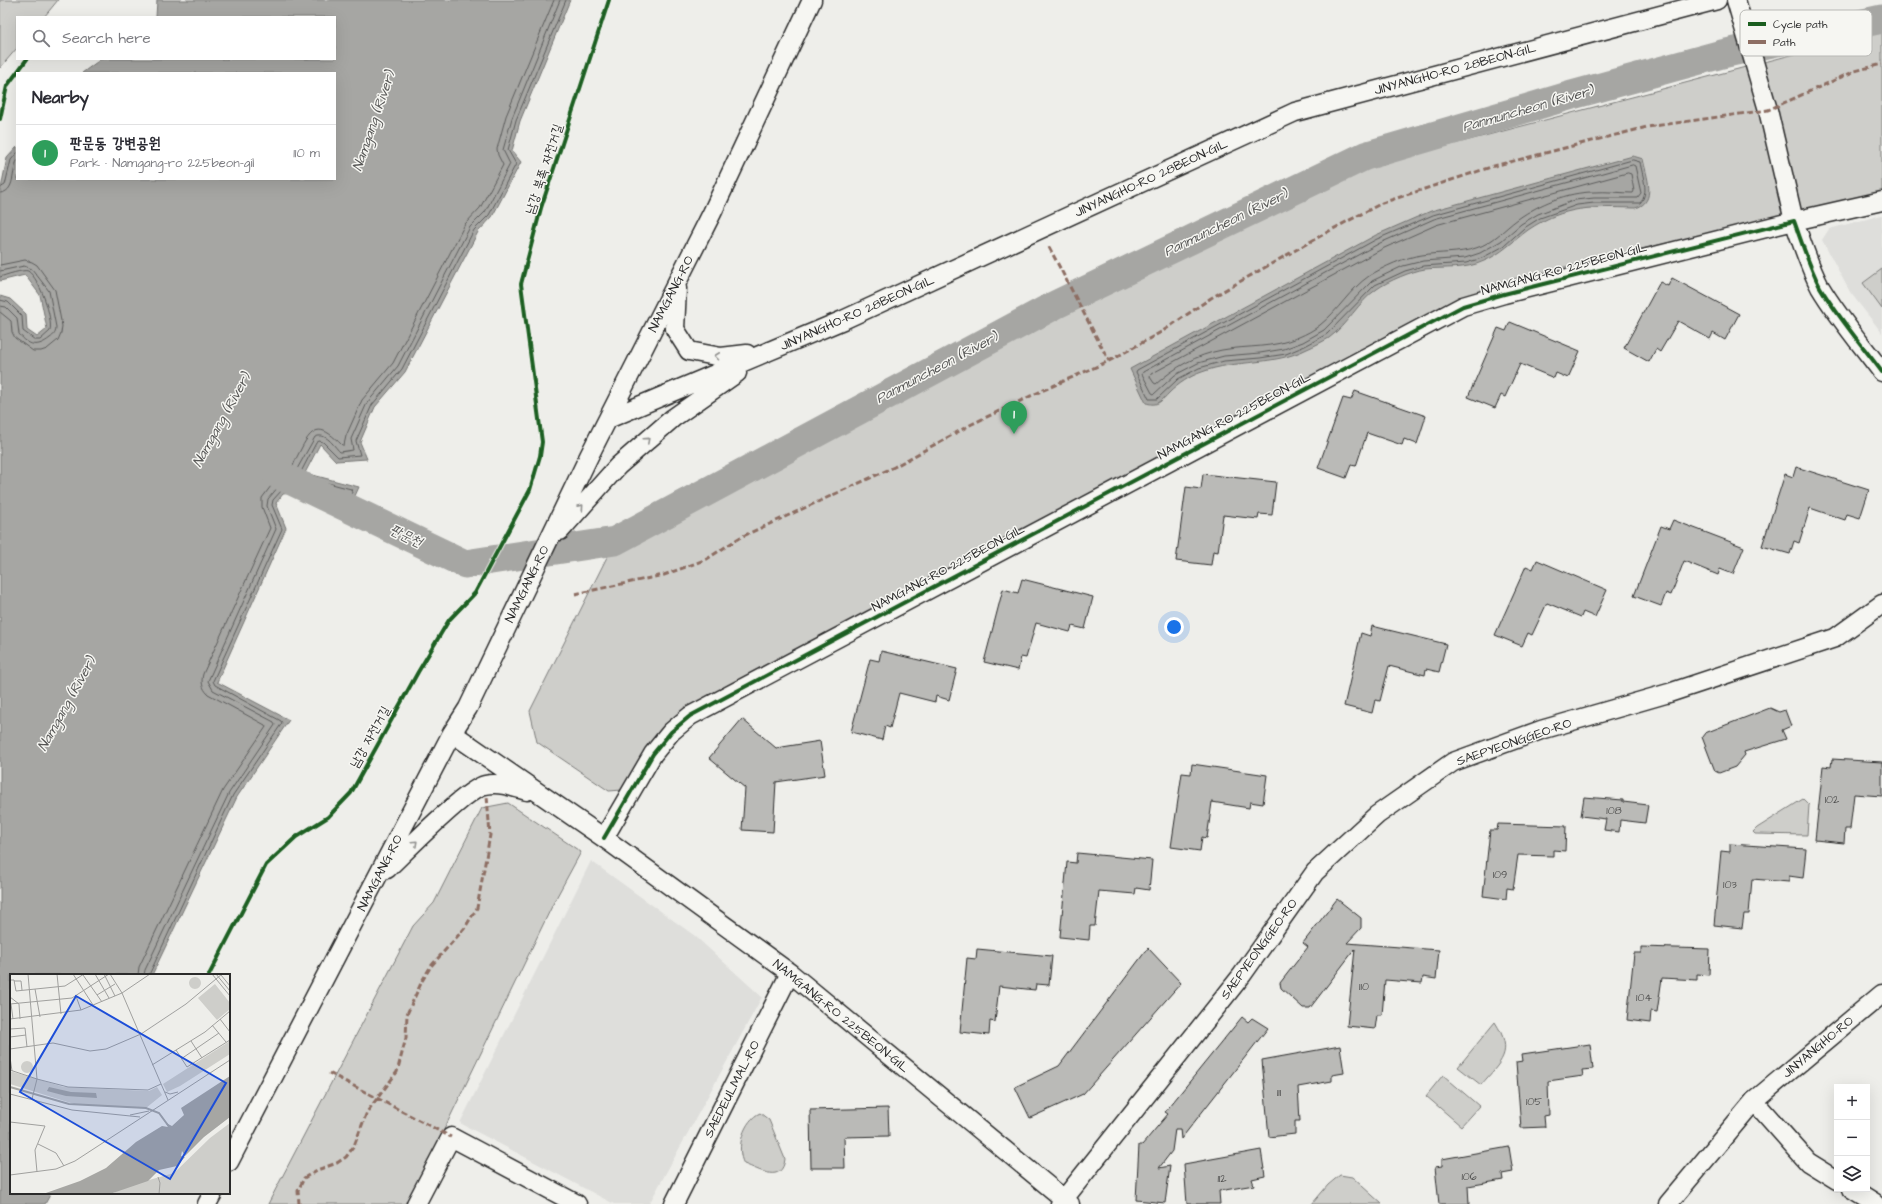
<!DOCTYPE html>
<html lang="en">
<head>
<meta charset="utf-8">
<style>
	:root { --surface:#fff; --page:#f7f7f7; --text:#2b2b33; --muted:#7c7c81; --line:#e1e1e2; --accent:#b45309 }
	body { margin:0; font-family:"Architects Daughter","Poor Story",sans-serif; background:var(--page); color:var(--text) }
	.controls { position:absolute; right:12px; bottom:12px; display:grid; overflow:hidden; border-radius:0px; box-shadow:0 4px 16px #0002 }
	.controls button { width:36px; height:36px; display:grid; place-items:center; padding:0; border:0; border-bottom:1px solid var(--line); background:var(--surface); color:var(--text); font:20px sans-serif }
	.you { position:absolute; left:1174px; top:627px; width:14px; height:14px; margin:-10px; border:3px solid #fff; border-radius:50%; background:#1a73e8; box-shadow:0 0 0 6px #1a73e833 }
	.badge { display:grid; place-items:center; width:26px; height:26px; border-radius:50%; background:var(--accent); color:#fff; font-size:13px; font-weight:700 }
	.pin { position:absolute; translate:-50% -33px; filter:drop-shadow(0 1px 2px #0008) }
	.pin::after { content:''; position:absolute; top:21px; width:14px; height:12px; background:inherit; clip-path:polygon(0 0,100% 0,50% 100%) }
	.list { margin:0; padding:0; list-style:none }
	h2 { display:flex; justify-content:space-between; align-items:center; height:52px; margin:0; padding:0 16px; font-size:17px }
	h2 small { font-size:13px; font-weight:400; color:var(--muted) }
	.list li { display:grid; grid-template-columns:26px 1fr auto; gap:12px; align-items:center; box-sizing:border-box; height:56px; padding:0 16px; border-top:1px solid var(--line) }
	.list b { display:block; font-size:15px; white-space:nowrap }
	.list p { margin:0; font-size:13px; white-space:nowrap; color:var(--muted) }
	.list em { font-size:13px; font-style:normal; color:var(--muted) }
	.icon { flex:none; width:22px; height:22px; fill:none; stroke:currentColor; stroke-width:2; stroke-linecap:round; stroke-linejoin:round }
	.map { position:relative; flex:none; width:1882px; height:1204px; overflow:hidden }
	.search { position:absolute; background:var(--surface); box-shadow:0 4px 16px #0002; left:16px; top:16px; width:320px; height:44px; display:flex; align-items:center; gap:10px; box-sizing:border-box; padding:0 14px; border-radius:0px; color:var(--muted); font-size:15px }
	.panel { position:absolute; background:var(--surface); box-shadow:0 4px 16px #0002; left:16px; top:72px; width:320px; height:108px; border-radius:0px }
	.map>svg:first-child { display:block }
	.built { fill:#dededb }
	.green { fill:#cececa; stroke:#7c7c7a }
	.water { fill:#a6a6a3; stroke:#757573 }
	.lines { fill:none; stroke-linecap:round; stroke-linejoin:round }
	.shore { stroke:#5c5c5b; stroke-width:1 }
	.river { stroke:#a6a6a3; stroke-width:29 }
	.building { fill:#babab7; stroke:#2b2b2b }
	.minor-casing { stroke:#2b2b2b; stroke-width:21 }
	.minor { stroke:#f6f6f2; stroke-width:18 }
	.quiet { stroke:#8d6e63; stroke-width:3; stroke-dasharray:6 3; stroke-linecap:butt }
	.cycleway-casing { stroke:#f6f6f2; stroke-width:6 }
	.cycleway { stroke:#1b5e20; stroke-width:4 }
	.oneway { stroke:#90908e }
	.labels { text-anchor:middle; dominant-baseline:central; stroke-width:3; stroke-linejoin:round; paint-order:stroke }
	.number-label { font-size:11px; fill:#4f4f4e }
	.street-label { font-size:13px; fill:#2b2b2b; stroke:#f6f6f2 }
	.water-label { font-size:14px; font-style:italic; fill:#565655; stroke:#f6f6f2 }
	.inset-river { fill:none; stroke:#a6a6a3; stroke-width:2 }
	.inset-road { fill:none; stroke:#a0a09e; stroke-width:1 }
	.view { fill:#1d4ed8; fill-opacity:0.15; stroke:#1d4ed8; stroke-width:2 }
	.inset-edge { fill:none; stroke:#2b2b2b; stroke-width:2 }
	.key { fill:#f6f6f2; stroke:#b9b9b6; stroke-width:1 }
	.key-label { font-size:11px; fill:#2b2b2b }
</style>
</head>
<body>
<div class="map">
<svg width="1882" height="1204" viewBox="0 0 1882 1204">
	<rect width="100%" height="100%" fill="#eeeeea"/>
	<filter id="ink" filterUnits="userSpaceOnUse"><feTurbulence type="fractalNoise" baseFrequency=".025" numOctaves="2"/><feDisplacementMap in="SourceGraphic" scale="8" xChannelSelector="R" yChannelSelector="G"/><feConvolveMatrix kernelMatrix="1 2 1 2 8 2 1 2 1" color-interpolation-filters="sRGB"/></filter>
	<g filter="url(#ink)">
		<!-- built -->
		<path class="built" d="M1882 215V333L1850 292 1822 240 1829 229Z
			M591 861 695 936 762 997 649 1204H614L460 1123Z"/>
		<!-- green -->
		<path class="green" d="M0 0H58L44 17H17V48L0 68Z
			M1882 31V193L1500 282 1408 327 682 714 622 790 609 791 537 742 530 711 615 541 1314 181Z
			M1882 269V309L1863 283Z
			M1803 799 1809 805 1807 835 1755 834 1753 832 1757 828Z
			M508 803 581 852 555 900 408 1204H268L413 926 434 903 482 808Z
			M1495 1022C1515 1053 1501 1061 1481 1085L1458 1067Z
			M1443 1075 1479 1106 1461 1126 1426 1096Z
			M760 1113 769 1120 785 1159C782 1184 760 1170 744 1164 735 1148 744 1120 760 1113Z
			M1340 1175 1352 1177 1382 1204H1312L1328 1185Z"/>
		<!-- water -->
		<path class="water" d="M157 0H570L520 121 512 151 521 162 492 217 478 232 405 372 375 407 360 442 367 459 336 461 320 444 305 473 359 487 350 507 323 490 283 494 276 503 286 528 217 682 289 720 237 797 152 975H11V1193H51L45 1204H0V296L10 299 26 314 27 330 37 337 47 329 40 295 25 275 0 281V193L7 158 17 147V179H335V73H82L101 59H335V17H156Z
			M1633 156 1643 159C1646 175 1658 203 1635 208 1593 207 1565 205 1528 230 1513 241 1501 254 1484 261 1465 270 1445 267 1425 269 1412 271 1388 281 1377 289 1358 302 1347 325 1329 338 1322 342 1314 346 1307 349 1274 366 1236 359 1202 372 1190 376 1178 384 1169 393 1166 396 1162 401 1158 403 1154 405 1150 404 1146 403L1130 369 1376 235 1431 211Z"/>
		<g class="lines">
			<!-- shore -->
			<path class="shore" d="M1633 160 1640 162C1642 175 1650 193 1640 203H1594L1577 205 1540 218 1524 228 1504 246 1482 258 1466 263 1423 266 1405 271 1375 285 1327 334 1305 346 1286 354 1260 358 1224 361 1199 368 1178 379 1157 399H1149L1136 372 1137 370 1377 239 1433 215Z
				M1633 165 1635 166 1641 193 1637 198H1594L1575 200 1538 214 1521 224 1501 241 1480 253 1465 258 1423 261 1403 266 1372 281 1324 330 1303 342 1284 349 1260 353 1224 356 1198 363 1175 375 1154 394 1152 393 1142 374 1143 372 1380 243 1434 219Z
				M1628 173 1631 174 1634 191 1633 193C1620 193 1607 191 1594 192 1567 192 1539 204 1518 219 1504 229 1493 243 1476 248 1458 254 1440 252 1422 255 1405 257 1383 267 1369 276 1350 289 1338 311 1320 325 1314 330 1306 334 1299 337 1271 349 1250 345 1222 350 1196 355 1175 367 1156 384L1154 383 1150 377 1151 374 1382 249 1436 225Z
				M0 188 5 185 11 160 17 153
				M0 193C16 192 11 171 17 161
				M0 265 25 260 32 262 37 265 55 290 62 326 61 333 58 340 47 349 41 351H33L15 338 12 332 11 321 0 312
				M0 271 24 266 32 269 49 291 56 327C56 333 54 335 50 338 37 348 29 346 19 334L17 318 6 307 0 306
				M0 277C5 275 24 269 28 271 40 279 53 318 50 331L40 340H35L23 331 22 316 8 302 0 300
				M138 975 139 967 223 790 266 727 265 725 208 694C202 688 201 682 203 674L270 528 262 507V498L274 482 291 478C291 467 296 459 301 449 314 423 323 426 342 445H344L346 436 362 400 393 363 465 224 480 208 503 165 498 155 497 149 506 116 554 0
				M144 975 145 970 229 793 275 725 274 722 213 690 208 681 276 529 267 506 268 499 279 486 300 483 297 475V469L315 437C326 432 333 445 340 452L353 450 351 439 367 403 398 366 470 227 485 212 510 164 503 150 512 118 560 0
				M149 975 233 795 282 723 281 721 215 685 213 681 282 529 272 505 273 500 282 490 323 486 346 500 349 499 352 492 351 489 305 477 302 474V470L316 443 319 441 323 442 338 457 360 455 356 441 372 405 402 369 474 230 489 215 516 164 508 150 516 120 566 0"/>
			<!-- river -->
			<path class="river" d="M277 474 465 564 615 541 1055 305 1365 156 1572 95 1722 54 1882 19"/>
		</g>
		<!-- building -->
		<path class="building" d="M1672 278 1739 314 1725 340 1713 333 1710 339 1678 321 1660 352 1656 349 1649 362 1624 348 1660 282 1668 286Z
			M1510 322 1580 351 1568 378 1556 373 1554 378 1520 364 1505 397 1501 395 1495 408 1468 397 1498 328 1506 331Z
			M1355 391 1426 416 1417 444 1404 439 1402 445 1367 433 1356 466 1351 465 1346 478 1318 468 1343 398 1351 400Z
			M1796 467 1869 490 1860 518 1847 514 1845 520 1810 508 1799 543 1794 541 1790 554 1762 546 1785 474 1793 477Z
			M1203 474 1276 482 1272 515 1259 514 1258 519 1223 515 1218 552 1213 551 1211 565 1176 561 1186 487 1201 489Z
			M1673 520 1744 547 1733 574 1720 569 1718 575 1684 561 1671 595 1666 593 1661 606 1634 596 1661 526 1669 529Z
			M1537 560 1607 590 1595 617 1583 612 1581 617 1547 603 1532 635 1528 633 1522 646 1495 635 1526 566 1533 569Z
			M1022 579 1093 597 1085 629 1072 626 1070 632 1036 623 1026 658 1021 657 1018 670 984 662 1003 589 1018 593Z
			M1372 626 1446 644 1439 672 1426 669 1425 675 1389 666 1380 701 1375 700 1372 713 1344 706 1361 633 1370 636Z
			M881 651 957 669 949 700 936 696 935 702 899 693 890 728 885 726 882 740 851 732 870 659 879 661Z
			M1770 708 1779 712 1785 710 1791 726 1782 730 1786 739 1744 752 1745 755 1735 767 1719 773 1715 771 1702 737 1705 733Z
			M742 719 776 748 820 741 825 775 776 782 773 832 742 830 745 788 709 758Z
			M1832 759 1882 762V796L1854 794 1850 829H1845L1844 843 1815 840 1823 766 1831 767Z
			M1192 764 1267 775 1263 804 1250 802 1249 808 1212 802 1207 838 1202 837 1200 851 1171 847 1182 773 1191 774Z
			M1584 797 1623 800V802L1648 805 1645 823 1620 820 1619 832 1604 830 1606 819 1581 816Z
			M1498 824 1566 826 1565 851 1553 850V856L1518 855 1513 889 1507 888 1506 899 1483 896 1490 830H1497Z
			M1730 844 1806 849 1803 878 1789 876V882L1752 879 1749 914H1744L1742 928 1714 925 1721 851 1730 852Z
			M1077 853 1152 860 1149 890 1136 888 1135 894 1099 891 1095 926H1090L1089 940 1060 937 1067 862 1076 863Z
			M1337 899 1361 918V928L1347 943 1439 950 1436 979 1423 977 1422 983 1385 980 1382 1015H1377L1375 1029 1347 1026 1355 949 1310 1008H1303L1281 988 1280 983 1308 947 1303 943Z
			M1641 947 1710 949 1709 975 1697 974V980L1662 978 1657 1012 1651 1011 1650 1023 1627 1020 1634 953H1641Z
			M1148 948 1181 983 1083 1094 1030 1118 1015 1087 1059 1066Z
			M977 949 1052 956 1049 985 1036 984 1035 990 999 986 995 1022 990 1021 989 1035 960 1032 967 958 976 959Z
			M1242 1017 1248 1022 1252 1018 1268 1028 1181 1139 1180 1129H1175L1172 1151 1159 1168 1170 1166 1165 1203 1136 1200 1139 1145H1142L1168 1114 1165 1112Z
			M1590 1044 1593 1069 1582 1070 1583 1076 1548 1081 1549 1115 1544 1116 1545 1127 1521 1128 1516 1062 1523 1061 1522 1054Z
			M1340 1046 1344 1073 1332 1075V1081L1298 1087 1300 1121H1295V1134L1269 1137 1262 1060Z
			M888 1108 889 1136 844 1137 845 1168H811L810 1110Z
			M1509 1147 1513 1172 1502 1174 1503 1180 1468 1186 1469 1204H1439L1435 1167 1442 1166V1159Z
			M1261 1150 1265 1176 1252 1179 1254 1185 1219 1191 1220 1204H1187L1184 1164Z"/>
		<g class="lines">
			<defs>
				<path id="minor" d="M1736 0 1768 110 1794 221 1882 201
					M677 288 675 329 689 351 721 357 747 354
					M608 419 843 320 1295 112 1717 0
					M560 531 618 466 673 418 737 373
					M452 733 604 838 790 973 1070 1204
					M604 838 653 754 671 732 690 716 1463 306 1504 294 1794 221C1802 243 1809 266 1820 287 1838 317 1861 344 1882 372
					M387 869C405 852 466 789 485 785 500 782 513 787 527 791
					M1754 1101 1808 1162 1837 1180
					M229 1162 452 733 468 708 589 456 712 213 812 0
					M1851 1189 1875 1204
					M207 1204 213 1193
					M416 1204 451 1137 577 1204
					M674 1204 790 973
					M1060 1204 1242 975 1315 872 1377 815 1453 762 1541 730 1669 693 1835 638 1882 604
					M1668 1204 1754 1101 1882 994"/>
			</defs>
			<!-- minor casing -->
			<use href="#minor" class="minor-casing"/>
			<!-- minor -->
			<use href="#minor" class="minor"/>
			<!-- quiet -->
			<path class="quiet" d="M1049 247 1109 361
				M575 594 664 575 707 559 739 538 894 467 972 424 1037 393 1109 361 1163 331 1211 298 1331 230 1382 203 1494 166 1647 127 1768 110 1855 71 1882 64
				M329 1073 451 1137
				M299 1204 298 1191 304 1178 317 1170 337 1163 346 1157 354 1146 367 1112 397 1072 406 1038 407 1014 422 981 431 966 464 929 477 908 490 835 487 796"/>
			<defs>
				<path id="cycleway" d="M0 119 7 86 27 59
					M604 838 653 754 671 732 690 716 1463 306 1504 294 1794 221C1802 243 1809 266 1820 287 1838 317 1861 344 1882 372
					M209 975 266 865 296 837 328 817 351 793 418 672 449 620 475 593 530 490 540 456 542 442 521 284 541 208 609 0"/>
			</defs>
			<!-- cycleway casing -->
			<use href="#cycleway" class="cycleway-casing"/>
			<!-- cycleway -->
			<use href="#cycleway" class="cycleway"/>
		</g>
		<!-- one-way arrows -->
		<defs><path id="oneway-chevron" d="M-2-3.5L2.5 0L-2 3.5" fill="none" stroke-width="1.6" stroke-linecap="round" stroke-linejoin="round"/></defs>
		<g class="oneway">
			<use href="#oneway-chevron" transform="translate(717 356) rotate(-173)"/>
			<use href="#oneway-chevron" transform="translate(647 440) rotate(-42)"/>
			<use href="#oneway-chevron" transform="translate(581 507) rotate(-48)"/>
			<use href="#oneway-chevron" transform="translate(415 843) rotate(-43)"/>
		</g>
	</g>
	<g class="labels">
		<!-- number labels -->
		<g class="number-label">
			<text x="1832" y="799">102</text>
			<text x="1614" y="810">108</text>
			<text x="1500" y="874">109</text>
			<text x="1730" y="884">103</text>
			<text x="1364" y="986">110</text>
			<text x="1644" y="997">104</text>
			<text x="1279" y="1092">111</text>
			<text x="1534" y="1101">105</text>
			<text x="1469" y="1176">106</text>
			<text x="1222" y="1178">112</text>
		</g>
		<!-- street labels -->
		<g class="street-label">
			<text transform="translate(1455 69) rotate(-15)">JINYANGHO-RO 28BEON-GIL</text>
			<text transform="translate(544 169) rotate(-72)">남강 북쪽 자전거길</text>
			<text transform="translate(1151 178) rotate(-25)">JINYANGHO-RO 28BEON-GIL</text>
			<text transform="translate(1564 269) rotate(-15)">NAMGANG-RO 225BEON-GIL</text>
			<text transform="translate(671 294) rotate(-63)">NAMGANG-RO</text>
			<text transform="translate(857 313) rotate(-24)">JINYANGHO-RO 28BEON-GIL</text>
			<text transform="translate(1234 416) rotate(-28)">NAMGANG-RO 225BEON-GIL</text>
			<text transform="translate(948 568) rotate(-28)">NAMGANG-RO 225BEON-GIL</text>
			<text transform="translate(527 584) rotate(-64)">NAMGANG-RO</text>
			<text transform="translate(370 737) rotate(-61)">남강 자전거길</text>
			<text transform="translate(1514 742) rotate(-19)">SAEPYEONGGEO-RO</text>
			<text transform="translate(380 873) rotate(-63)">NAMGANG-RO</text>
			<text transform="translate(1259 949) rotate(-54)">SAEPYEONGGEO-RO</text>
			<text transform="translate(841 1016) rotate(39)">NAMGANG-RO 225BEON-GIL</text>
			<text transform="translate(1818 1047) rotate(-40)">JINYANGHO-RO</text>
			<text transform="translate(732 1089) rotate(-63)">SAEDEULMAL-RO</text>
		</g>
		<!-- water labels -->
		<g class="water-label">
			<text transform="translate(1528 109) rotate(-16)">Panmuncheon (River)</text>
			<text transform="translate(374 121) rotate(-71)">Namgang (River)</text>
			<text transform="translate(1226 223) rotate(-26)">Panmuncheon (River)</text>
			<text transform="translate(937 368) rotate(-28)">Panmuncheon (River)</text>
			<text transform="translate(222 420) rotate(-61)">Namgang (River)</text>
			<text transform="translate(406 536) rotate(26)">판문천</text>
			<text transform="translate(67 704) rotate(-61)">Namgang (River)</text>
		</g>
	</g>
	<!-- overview -->
	<g transform="translate(10 974)">
		<rect width="220" height="220" fill="#eeeeea"/>
		<path d="M179 9a6 6 0 1 1 12 0a6 6 0 1 1-12 0ZM205 10 220 29V35L207 46 188 24ZM220 67V80L170 112 157 118 153 110ZM11 93a6 6 0 1 1 12 0a6 6 0 1 1-12 0ZM0 97 54 113 139 117 147 113 152 121 136 134 64 130 0 110ZM220 149V220H102L111 214 164 199 200 164Z" fill="#cececa"/>
		<path d="M220 102V143L194 163 175 182 172 177 171 182 175 183 167 192 149 196 138 207 100 220H33L70 207 96 194 126 168 152 152 158 153 156 149 162 152 174 141 171 134ZM39 113 61 118 86 119 87 124 56 122 37 117Z" fill="#a6a6a3"/>
		<path class="inset-river" d="M0 113 59 130 136 134 149 139 160 154"/>
		<path class="inset-road" d="M18 0 27 105 58 113 138 116 151 110M47 0 51 40M63 0 83 31M85 0 99 24M94 0 105 22M100 0 112 19 158 126M202 0 220 22M206 0 220 17M73 1 92 28M211 1 220 12M0 6H4L6 17 55 12 74 0M4 7H11L12 16M25 15 30 43M87 21 105 10M66 22 71 36M0 23 9 30 10 45M0 30 62 24 99 0M1 30 3 45M0 45 71 36 112 19 140 0M210 45 220 58M202 51 216 68M0 55 15 54 17 73M0 63 16 61M181 67 192 84M0 75 43 69 80 77 96 75 131 60 176 30 212 0M166 76 177 93 220 66M0 83 2 97M171 85 209 59M142 91 195 58 220 37M0 96 27 105 22 125M155 118 160 120 168 118M0 120 62 136 130 143M120 141 139 137M0 148 35 152 25 176 27 198M28 170 46 179 54 192M0 201 46 195 65 187 220 86M148 203 150 209 149 220"/>
		<path class="view" d="M66 22 216 109 160 205 10 118Z"/>
		<rect width="220" height="220" class="inset-edge"/>
	</g>
	<!-- legend -->
	<rect x="1740" y="10" width="132" height="46" rx="6" class="key"/>
	<rect x="1748" y="22" width="18" height="4" fill="#1b5e20"/>
	<rect x="1748" y="40" width="18" height="4" fill="#8d6e63"/>
	<g class="key-label">
		<text x="1773" y="28">Cycle path</text>
		<text x="1773" y="46">Path</text>
	</g>
</svg>
<div class="controls">
<button>+</button>
<button>−</button>
<button><svg class="icon" aria-label="layers" viewBox="0 0 24 24"><path d="M12 4l9 5-9 5-9-5zM3 14l9 5 9-5"/></svg></button>
</div>
<div class="you"></div>
<div class="pin badge" style="left:1014px;top:434px;background:#2e9e5b">1</div>
<div class="search"><svg class="icon" aria-label="search" viewBox="0 0 24 24"><circle cx="10" cy="10" r="6"/><path d="M15 15l6 6"/></svg>Search here</div>
<section class="panel">
<h2>Nearby<small></small></h2>
<ul class="list">
<li><span class="badge" style="background:#2e9e5b">1</span><div><b>판문동 강변공원</b><p>Park · Namgang-ro 225beon-gil</p></div><em>110 m</em></li>
</ul>
</section>
</div>
</body>
</html>
